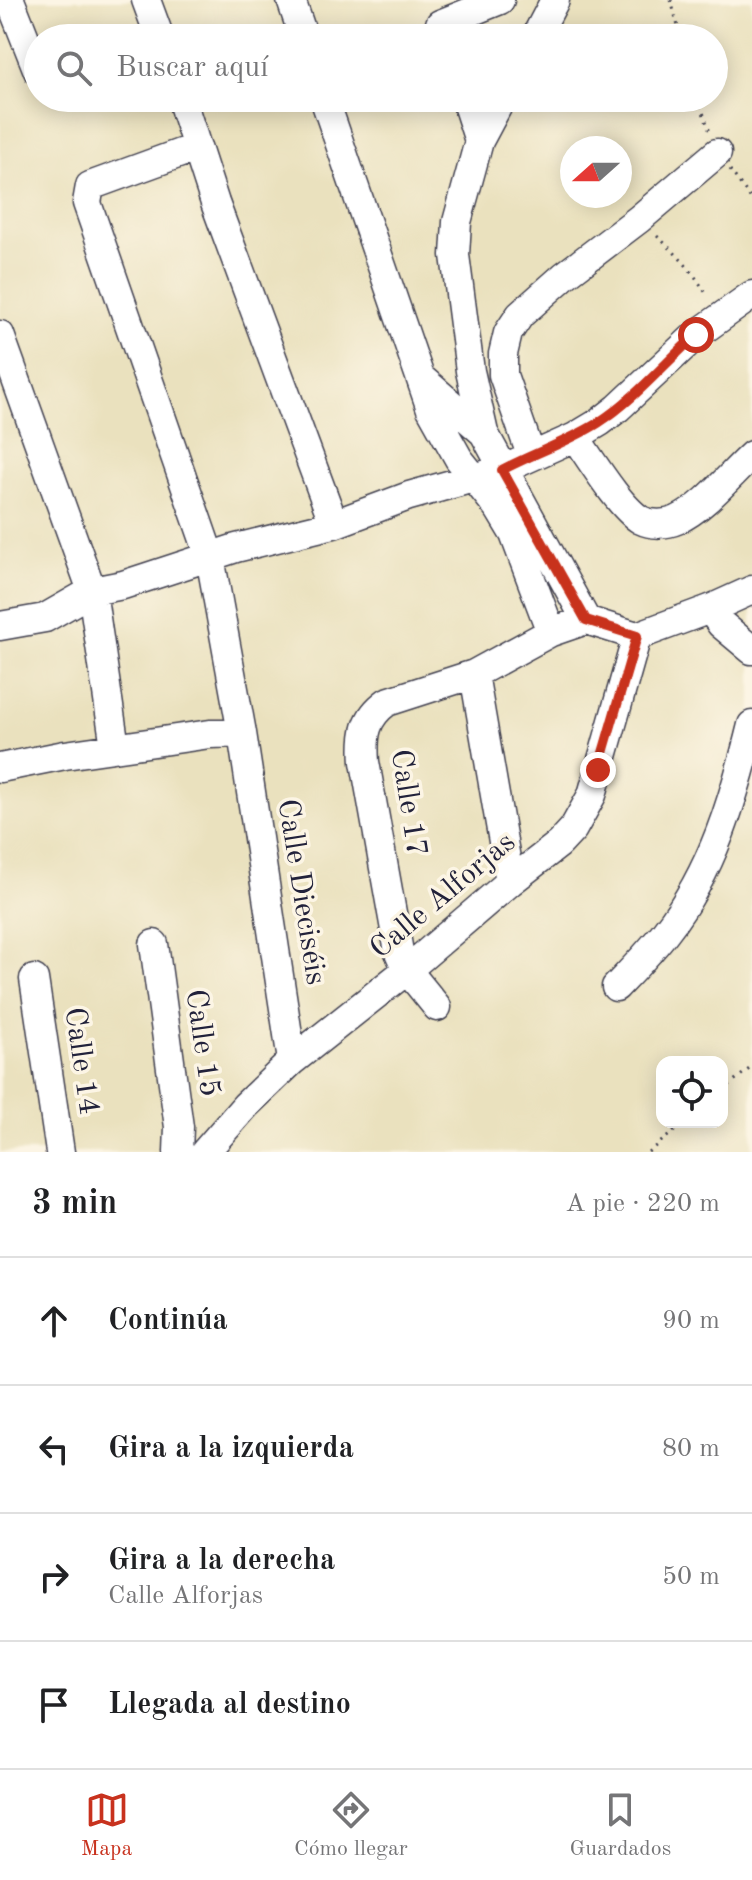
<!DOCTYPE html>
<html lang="es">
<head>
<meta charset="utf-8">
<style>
	:root { --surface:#fff; --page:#f6f6f6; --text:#202124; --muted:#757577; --line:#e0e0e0; --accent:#c8321e }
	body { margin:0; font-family:"Old Standard TT",serif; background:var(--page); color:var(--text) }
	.controls { position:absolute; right:24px; bottom:24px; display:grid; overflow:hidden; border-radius:16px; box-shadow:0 4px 20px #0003 }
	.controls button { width:72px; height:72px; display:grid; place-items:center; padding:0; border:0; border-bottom:2px solid var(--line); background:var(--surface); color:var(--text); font:40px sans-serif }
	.compass { position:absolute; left:560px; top:136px; width:72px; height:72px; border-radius:50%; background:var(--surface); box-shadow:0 4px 20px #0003; rotate:249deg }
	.stop { position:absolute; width:24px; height:24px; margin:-18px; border:6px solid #c8321e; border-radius:50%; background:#fff }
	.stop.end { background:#c8321e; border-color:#fff; box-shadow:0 2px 8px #0008 }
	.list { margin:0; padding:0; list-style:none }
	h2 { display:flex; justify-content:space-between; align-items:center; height:104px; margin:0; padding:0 32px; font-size:34px }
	h2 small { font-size:26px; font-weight:400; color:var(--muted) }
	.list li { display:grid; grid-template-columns:52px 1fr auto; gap:24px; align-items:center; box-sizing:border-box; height:128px; padding:0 32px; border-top:2px solid var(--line) }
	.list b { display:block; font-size:30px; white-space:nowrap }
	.list p { margin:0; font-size:26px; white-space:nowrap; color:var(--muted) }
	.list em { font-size:26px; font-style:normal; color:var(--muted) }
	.icon { flex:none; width:44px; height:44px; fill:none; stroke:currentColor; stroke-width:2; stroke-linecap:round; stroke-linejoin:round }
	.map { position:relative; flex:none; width:752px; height:1152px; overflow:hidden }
	.search { position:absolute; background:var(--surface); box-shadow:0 4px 20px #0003; left:24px; right:24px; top:24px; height:88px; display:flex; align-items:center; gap:20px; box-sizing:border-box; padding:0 28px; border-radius:44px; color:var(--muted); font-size:30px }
	.sheet { height:616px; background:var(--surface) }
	nav { display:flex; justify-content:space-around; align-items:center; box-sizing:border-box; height:112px; border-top:2px solid var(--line); background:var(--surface); font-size:22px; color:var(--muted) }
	nav a { display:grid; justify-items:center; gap:4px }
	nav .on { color:var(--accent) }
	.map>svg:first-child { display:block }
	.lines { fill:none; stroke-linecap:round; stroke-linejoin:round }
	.minor-casing { stroke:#403f4f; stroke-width:31 }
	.path { stroke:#403f4f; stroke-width:3; stroke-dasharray:2 6; stroke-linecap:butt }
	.minor { stroke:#fff; stroke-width:28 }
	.route { stroke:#c8321e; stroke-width:10 }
	.labels { text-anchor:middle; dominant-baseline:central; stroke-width:7; stroke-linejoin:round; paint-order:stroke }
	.street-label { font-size:30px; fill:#22223b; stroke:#fcf5e5 }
</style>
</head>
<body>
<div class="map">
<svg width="752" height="1152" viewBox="0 0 752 1152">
	<rect width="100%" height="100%" fill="#fcf5e5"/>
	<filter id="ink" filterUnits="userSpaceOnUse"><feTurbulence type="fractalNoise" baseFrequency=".0125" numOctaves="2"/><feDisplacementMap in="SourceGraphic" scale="16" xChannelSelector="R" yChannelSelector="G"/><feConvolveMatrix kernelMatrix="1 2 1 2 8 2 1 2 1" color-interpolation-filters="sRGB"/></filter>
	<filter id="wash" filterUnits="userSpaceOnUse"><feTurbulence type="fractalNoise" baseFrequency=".006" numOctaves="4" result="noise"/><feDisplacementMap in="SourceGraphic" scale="32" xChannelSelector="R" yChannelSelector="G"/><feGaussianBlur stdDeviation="1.8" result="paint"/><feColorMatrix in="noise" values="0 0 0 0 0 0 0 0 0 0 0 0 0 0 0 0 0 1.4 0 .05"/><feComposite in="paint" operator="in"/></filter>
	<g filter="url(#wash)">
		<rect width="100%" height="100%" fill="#eae1be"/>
	</g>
	<g filter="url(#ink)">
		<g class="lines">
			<defs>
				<path id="minor" d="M10 0 38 71
					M146 0 160 38
					M291 0 304 38
					M440 24 500 0
					M535 38 555 0
					M181 98 215 203 334 524
					M324 98 431 409 459 459 499 509 514 534 551 632
					M465 98 479 141
					M502 98 479 141 457 222 455 255 470 371 484 433 586 620
					M197 147 90 186 87 203 210 557 242 733 292 1061
					M0 335 92 591 115 747
					M421 378 484 433
					M575 437C590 458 620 508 641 520 651 525 666 525 677 520 705 507 729 476 752 455
					M531 455 503 375V354L508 333 520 315 564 276 639 219 717 153
					M710 609 721 624 752 650
					M0 626 45 618 92 591 123 585 236 548 334 524 409 496 502 470 575 437 600 422 618 408 696 335 752 295
					M637 636 710 609 752 590
					M474 674 510 882
					M0 768 65 755 210 734 242 733
					M154 944 179 1127 178 1152
					M34 979 60 1152
					M616 987C633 969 651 951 666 931 713 871 734 798 752 725
					M437 1007 407 970 399 952 365 762C363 735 365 718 387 702L474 674 551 632 586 620 637 636
					M205 1152 246 1105 292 1061 407 970 510 882 559 844 573 829 592 795 637 636"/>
			</defs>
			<!-- minor casing -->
			<use href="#minor" class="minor-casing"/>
			<!-- path -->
			<path class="path" d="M671 0 681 38
				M698 98 710 132
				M730 170 752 200
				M657 236C678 255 694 272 708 297
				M722 1090 752 1067
				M648 1152 686 1122"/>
			<!-- minor -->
			<use href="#minor" class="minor"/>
		</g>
	</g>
	<g class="lines" filter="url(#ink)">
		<!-- route -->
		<path class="route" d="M598 770 637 636 586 620 502 470C534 453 568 442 598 423 635 399 664 364 696 335"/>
	</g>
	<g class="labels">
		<!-- street labels -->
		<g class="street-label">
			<text transform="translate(408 803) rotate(81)">Calle 17</text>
			<text transform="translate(301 892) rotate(81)">Calle Dieciséis</text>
			<text transform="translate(443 896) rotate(-40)">Calle Alforjas</text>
			<text transform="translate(202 1043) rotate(82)">Calle 15</text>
			<text transform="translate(81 1061) rotate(82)">Calle 14</text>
		</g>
	</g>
</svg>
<div class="controls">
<button><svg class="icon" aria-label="locate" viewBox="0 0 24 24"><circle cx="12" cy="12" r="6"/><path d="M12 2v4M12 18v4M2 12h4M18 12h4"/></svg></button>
</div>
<svg class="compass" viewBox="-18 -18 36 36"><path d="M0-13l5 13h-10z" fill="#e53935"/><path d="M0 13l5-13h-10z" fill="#757577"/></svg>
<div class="stop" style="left:696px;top:335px"></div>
<div class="stop end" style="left:598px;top:770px"></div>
<div class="search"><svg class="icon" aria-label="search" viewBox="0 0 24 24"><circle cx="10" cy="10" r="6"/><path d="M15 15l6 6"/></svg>Buscar aquí</div>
</div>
<section class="sheet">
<h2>3 min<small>A pie · 220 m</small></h2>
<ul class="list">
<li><svg class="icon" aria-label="ahead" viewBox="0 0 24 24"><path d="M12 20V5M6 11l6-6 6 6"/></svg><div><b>Continúa</b></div><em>90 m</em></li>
<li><svg class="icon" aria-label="left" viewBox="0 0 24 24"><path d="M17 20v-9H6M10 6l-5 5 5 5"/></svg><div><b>Gira a la izquierda</b></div><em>80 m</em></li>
<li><svg class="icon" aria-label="right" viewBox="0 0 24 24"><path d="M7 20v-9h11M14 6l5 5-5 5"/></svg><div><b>Gira a la derecha</b><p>Calle Alforjas</p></div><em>50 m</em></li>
<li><svg class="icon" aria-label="arrive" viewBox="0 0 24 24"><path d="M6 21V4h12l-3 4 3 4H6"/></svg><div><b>Llegada al destino</b></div></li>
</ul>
</section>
<nav>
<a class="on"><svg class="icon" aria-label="map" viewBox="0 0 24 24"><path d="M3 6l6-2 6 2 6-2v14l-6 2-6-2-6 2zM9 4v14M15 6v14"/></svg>Mapa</a>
<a><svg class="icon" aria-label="directions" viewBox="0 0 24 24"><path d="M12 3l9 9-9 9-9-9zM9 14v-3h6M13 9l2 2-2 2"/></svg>Cómo llegar</a>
<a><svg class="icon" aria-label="saved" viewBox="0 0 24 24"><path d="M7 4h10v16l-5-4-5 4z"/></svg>Guardados</a>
</nav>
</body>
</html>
